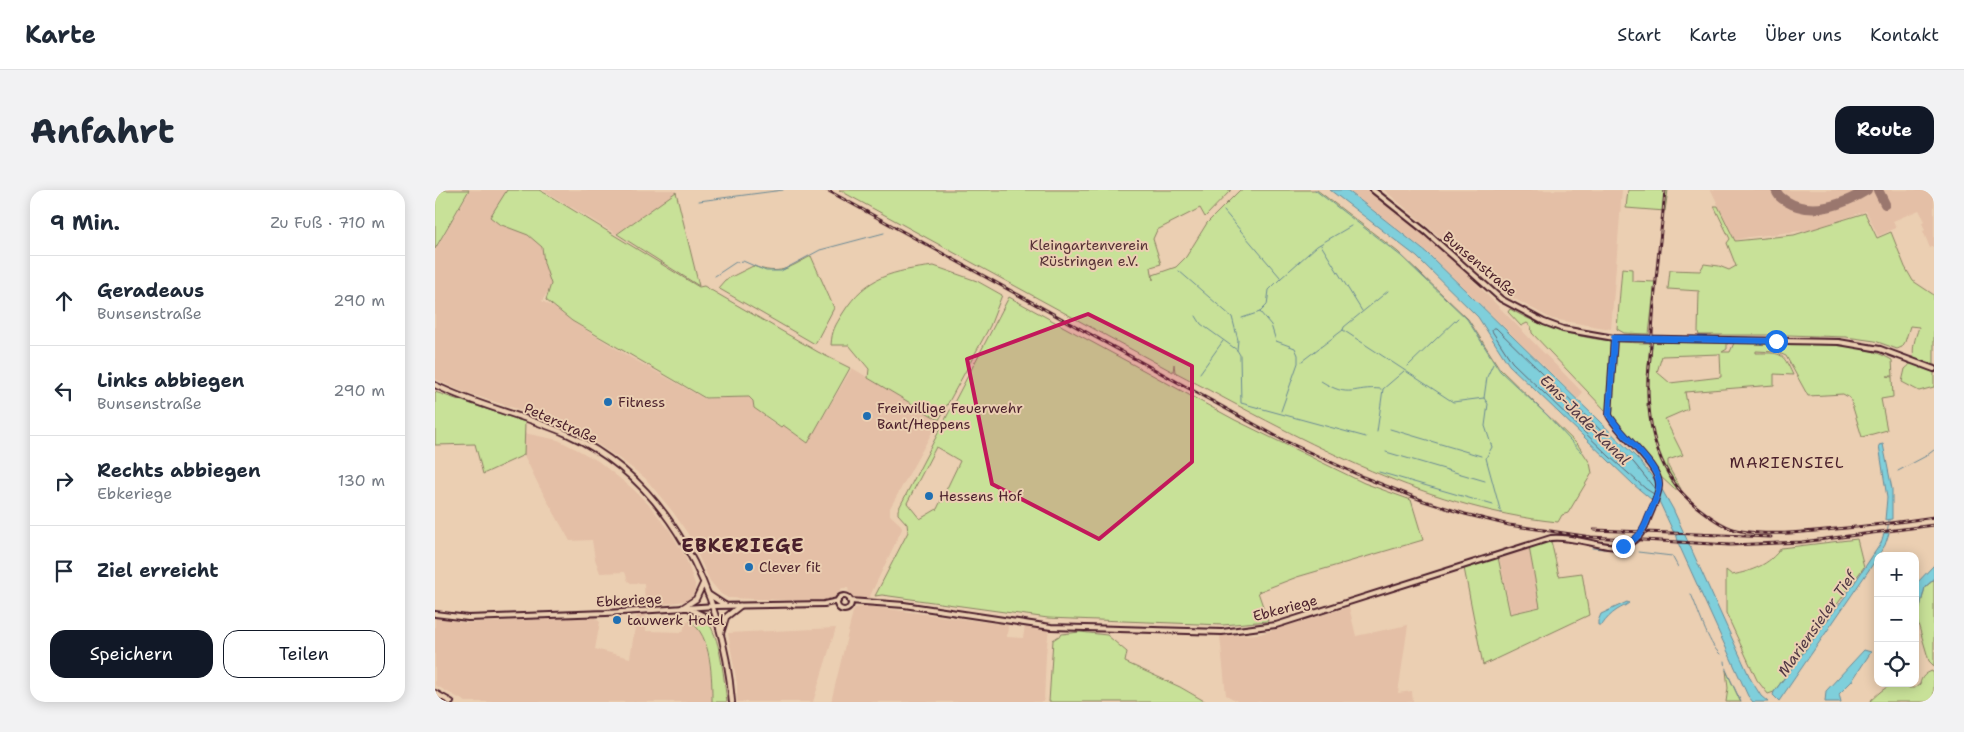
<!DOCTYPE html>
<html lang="de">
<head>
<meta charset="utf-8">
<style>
	:root { --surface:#fff; --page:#f2f2f3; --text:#1f2937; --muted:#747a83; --line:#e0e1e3; --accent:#111827 }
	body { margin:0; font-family:"Shantell Sans",sans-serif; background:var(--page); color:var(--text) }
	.controls { position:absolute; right:15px; bottom:15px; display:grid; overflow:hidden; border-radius:10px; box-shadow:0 2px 12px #0003 }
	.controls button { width:45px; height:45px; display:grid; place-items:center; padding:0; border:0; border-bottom:1px solid var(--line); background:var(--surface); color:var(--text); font:25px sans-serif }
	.stop { position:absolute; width:15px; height:15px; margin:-11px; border:4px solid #1a73e8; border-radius:50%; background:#fff }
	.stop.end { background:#1a73e8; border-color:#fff; box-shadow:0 1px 5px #0008 }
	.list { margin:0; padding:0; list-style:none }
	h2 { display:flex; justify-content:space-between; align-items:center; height:65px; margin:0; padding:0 20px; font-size:21px }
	h2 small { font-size:16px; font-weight:400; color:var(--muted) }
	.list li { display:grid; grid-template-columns:32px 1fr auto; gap:15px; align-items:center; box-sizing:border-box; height:90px; padding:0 20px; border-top:1px solid var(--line) }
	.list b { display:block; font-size:19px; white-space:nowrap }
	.list p { margin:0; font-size:16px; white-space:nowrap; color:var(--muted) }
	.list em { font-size:16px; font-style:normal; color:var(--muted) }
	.actions { display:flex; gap:10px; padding:15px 20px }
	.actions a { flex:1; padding:11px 0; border:1px solid var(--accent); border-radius:15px; text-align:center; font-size:18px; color:var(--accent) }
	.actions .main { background:var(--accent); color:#fff }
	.icon { flex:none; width:28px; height:28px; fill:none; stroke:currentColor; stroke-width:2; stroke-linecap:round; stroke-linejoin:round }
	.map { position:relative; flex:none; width:1499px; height:512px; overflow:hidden; border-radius:15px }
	header { display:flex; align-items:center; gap:30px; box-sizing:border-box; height:70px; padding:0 25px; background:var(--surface); border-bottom:1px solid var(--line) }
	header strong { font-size:24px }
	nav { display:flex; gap:28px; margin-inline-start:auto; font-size:18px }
	.intro { display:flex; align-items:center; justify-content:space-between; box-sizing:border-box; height:120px; padding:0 30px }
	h1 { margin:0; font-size:35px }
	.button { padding:12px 22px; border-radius:15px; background:var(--accent); color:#fff; font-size:18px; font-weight:700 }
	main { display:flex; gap:30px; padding:0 30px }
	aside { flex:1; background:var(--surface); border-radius:15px; box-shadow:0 2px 12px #0003 }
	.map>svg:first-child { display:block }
	.built { fill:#e4bfa6 }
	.green { fill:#c8e198; stroke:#898062; fill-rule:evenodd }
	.water { fill:#7fcfdb; stroke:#6a8995 }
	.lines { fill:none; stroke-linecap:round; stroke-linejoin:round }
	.shore { stroke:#5f6571; stroke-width:1 }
	.stream { stroke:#6a8995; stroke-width:1 }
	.taxiway { stroke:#9a776e; stroke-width:10 }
	.tertiary-casing { stroke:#4a1f2b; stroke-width:8 }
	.secondary-casing { stroke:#4a1f2b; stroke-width:8 }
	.primary-casing { stroke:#4a1f2b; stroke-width:8 }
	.tertiary { stroke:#ebcfb2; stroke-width:4 }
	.secondary { stroke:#ebcfb2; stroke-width:4.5 }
	.primary { stroke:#ebcfb2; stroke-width:4.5 }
	.rail-casing { stroke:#4a1f2b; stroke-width:3 }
	.rail { stroke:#ebcfb2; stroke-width:1; stroke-dasharray:4; stroke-linecap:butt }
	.route { stroke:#1a73e8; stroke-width:6 }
	.marked { fill:#c2185b; fill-opacity:0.2; stroke:#c2185b; stroke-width:4; stroke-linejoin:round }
	.poi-dot { fill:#1f6fb2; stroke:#ebcfb2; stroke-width:2 }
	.labels { text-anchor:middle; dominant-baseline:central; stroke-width:4; stroke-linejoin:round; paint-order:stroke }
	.park-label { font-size:14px; fill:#573236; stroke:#ebcfb2 }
	.street-label { font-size:14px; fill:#4a1f2b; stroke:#ebcfb2 }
	.poi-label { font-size:14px; fill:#4a1f2b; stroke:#ebcfb2; text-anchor:start }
	.water-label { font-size:15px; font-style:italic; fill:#523945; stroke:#ebcfb2 }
	.quarter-label { font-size:16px; letter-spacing:1px; fill:#4a1f2b; stroke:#ebcfb2 }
	.district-label { font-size:19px; font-weight:bold; letter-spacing:1px; fill:#4a1f2b; stroke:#ebcfb2 }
</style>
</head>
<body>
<header>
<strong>Karte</strong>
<nav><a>Start</a><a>Karte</a><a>Über uns</a><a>Kontakt</a></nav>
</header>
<div class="intro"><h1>Anfahrt</h1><a class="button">Route</a></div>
<main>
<aside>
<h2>9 Min.<small>Zu Fuß · 710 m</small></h2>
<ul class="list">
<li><svg class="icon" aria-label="ahead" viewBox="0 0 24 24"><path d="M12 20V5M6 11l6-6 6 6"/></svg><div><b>Geradeaus</b><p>Bunsenstraße</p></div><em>290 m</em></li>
<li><svg class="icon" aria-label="left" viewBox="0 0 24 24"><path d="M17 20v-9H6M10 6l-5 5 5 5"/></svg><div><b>Links abbiegen</b><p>Bunsenstraße</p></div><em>290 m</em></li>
<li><svg class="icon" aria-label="right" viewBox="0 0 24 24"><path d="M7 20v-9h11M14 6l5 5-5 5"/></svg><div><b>Rechts abbiegen</b><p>Ebkeriege</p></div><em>130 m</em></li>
<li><svg class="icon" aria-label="arrive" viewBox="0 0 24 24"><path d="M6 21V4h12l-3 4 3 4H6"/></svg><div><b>Ziel erreicht</b></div></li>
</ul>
<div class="actions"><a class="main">Speichern</a><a>Teilen</a></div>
</aside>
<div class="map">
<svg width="1499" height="512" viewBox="0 0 1499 512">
	<rect width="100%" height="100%" fill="#ebcfb2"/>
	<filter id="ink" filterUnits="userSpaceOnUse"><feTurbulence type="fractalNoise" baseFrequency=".02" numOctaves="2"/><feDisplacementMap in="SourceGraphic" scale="10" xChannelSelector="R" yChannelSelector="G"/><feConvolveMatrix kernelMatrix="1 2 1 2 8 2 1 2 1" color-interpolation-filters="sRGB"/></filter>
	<g filter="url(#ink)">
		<!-- built -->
		<path class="built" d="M35 0H76L92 42 108 56 118 93 107 111 122 119 136 131 195 167 270 209 313 207 318 211 319 218 338 233 345 237 348 235 373 253 417 178 504 230 455 318V325L466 335 467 339 434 408H419L414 403 413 398H407L398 409 381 411 293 408 286 404 275 391 253 344 238 322 210 288 189 272 158 251 135 239 98 224 26 201 0 189V61Z
			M108 0H238L241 2 181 44Z
			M913 0H935L995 48 1024 76 1148 203 1143 209 992 62Z
			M949 0H1187L1176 139 1117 129 1078 108Z
			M1276 0H1499V56L1495 58 1488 41 1490 40 1487 33 1490 31 1484 20 1458 31 1461 38 1443 46 1431 21 1375 40 1314 47 1300 50Z
			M89 243 123 250 141 259 163 271 198 299 216 317 235 341 250 366 260 394V401L255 409 250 411 210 417 209 393H196L193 391 190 382 165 383 160 369 157 350 135 351 104 296 89 265Z
			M1094 357 1105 416 1076 423 1064 367Z
			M431 416 573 435 572 447 588 448 590 436 614 438 611 464 609 512H396L418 422 420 418Z
			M914 417 921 446 973 435 963 503 977 501 978 512H804L791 505 785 446 825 444Z
			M202 425H211V441L248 442 251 430 264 438 271 455 277 488V512H31L0 495V427L30 433 159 427 165 432 160 459 195 468Z
			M401 438 378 512H302V494L293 443Z"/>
		<!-- green -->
		<path class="green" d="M0 0H34L0 59Z
			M72 0H104L115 6 264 97 269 96 383 162 415 178 373 253 348 235 346 237 319 218 318 211 314 207 270 208 137 131 111 110 116 94 109 73 107 57 93 45 64 34 55 27Z
			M404 0H796L770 27 765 18 722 40 718 49 726 74 716 77 718 90V85L741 77 751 67 772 33 805 0H882L963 62 1033 129 1065 179 1143 255 1155 273 1157 283 1133 323 1127 325 1123 332C984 318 861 246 740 182L739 174 738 182Z
			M1193 0H1233L1230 21 1191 18Z
			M241 2 264 96 182 44Z
			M1279 16H1283L1300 51 1359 45 1430 23 1442 48 1456 42 1470 77 1478 91 1499 105V197L1484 201 1467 192 1470 179C1484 167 1476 169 1479 154 1480 148 1482 143 1484 137L1475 136 1470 152 1467 157 1462 159 1440 151 1411 147 1352 145H1264L1263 142 1264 101 1233 99 1235 80 1265 81 1269 74 1284 76 1294 80 1301 76 1292 53 1295 49Z
			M376 66 399 118 380 154 283 98 290 90 318 76C345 86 353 78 376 66Z
			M499 76 542 91 567 105 555 136 504 230 433 188 434 179 414 155H396C397 140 400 136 408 123 431 86 458 81 499 76Z
			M1187 78 1197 79V91L1220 92 1214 144 1189 143 1182 139Z
			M574 107 800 230 929 293 976 310 988 350 862 387 823 402 833 431 788 435 613 428 447 405 440 406 473 342 472 334 463 324V320ZM501 257 525 271 502 319 485 329 472 313Z
			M1075 119C1118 144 1166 153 1215 153L1212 190V216L1217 152 1292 153V159L1287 162H1295L1299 153C1348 153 1414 145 1457 170L1458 186H1452L1457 187 1458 207 1446 209 1452 240 1427 247 1415 208 1408 204 1373 206 1351 166 1342 162 1321 161V163C1346 163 1347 161 1358 185L1339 184V195L1250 202 1253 219 1230 229 1248 265 1233 270V276L1246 299H1239L1224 285 1171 221 1097 143 1096 136 1092 133 1086 136 1073 122ZM1285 164 1286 187 1235 193 1222 182 1227 166Z
			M0 202 90 232 89 265 48 284 40 254 0 255Z
			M1422 349 1429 377 1339 502 1333 504 1322 490 1291 423V380L1297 385C1317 381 1334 375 1346 358Z
			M1116 351 1124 386 1147 383 1154 425 1048 475 1029 378 1063 367 1075 424 1105 417 1094 357Z
			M1499 390V476L1494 471 1482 430 1490 397Z
			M256 427C262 428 270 429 274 434 286 451 289 491 292 512H277C277 490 277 444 255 432Z
			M645 442 672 445 692 462 690 472 745 497 771 512H614L618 450 627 444Z
			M1291 480 1305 511 1306 512H1291L1293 498Z
			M1497 481 1499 484V512H1434C1446 501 1453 493 1469 493L1474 498H1480L1485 494C1486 487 1491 483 1497 481Z"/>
		<!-- water -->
		<path class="water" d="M895 0H912L992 63 1203 269 1226 298 1238 319 1316 490 1326 506 1333 512H1318L1313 506 1244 355 1241 343 1238 341 1224 311 1217 310 1199 295 1074 175 1043 127 982 67Z
			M1448 254 1457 299V329L1450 330 1452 308 1444 255Z
			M1449 343H1454L1450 355 1438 374 1344 511 1338 505 1339 502 1412 404 1446 353Z
			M1499 375V389L1490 397 1482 429H1480V395Z
			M1192 412 1194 413C1190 416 1187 417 1182 420 1176 424 1171 429 1167 435H1163V431L1166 424Z
			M1429 460 1436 462 1417 491 1404 504 1406 512H1390L1391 501Z"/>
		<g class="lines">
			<!-- shore -->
			<path class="shore" d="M1219 304 1211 299 1175 267 1077 172 1057 141 1058 138H1061L1199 273 1220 299"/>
			<!-- stream -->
			<path class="stream" d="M880 0 966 66 1032 129 1065 181 1112 225 1146 262
				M264 11 348 0
				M789 21 845 87
				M886 55 927 121
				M744 81 797 127 803 150 802 160
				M280 86 301 72 308 71 331 81H346L385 60 449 43
				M825 122 836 135 841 151 860 158 863 165V173L846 221
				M761 126 766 134 802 160 805 165 806 213 931 247
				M807 128 825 122 832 115 834 100 846 88 882 56 916 36
				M908 140 1018 212 1049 208
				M867 171 908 140 909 137 953 101
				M1058 174 1052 187 1049 208 1053 214 1050 236 1057 257 1051 268 1066 323
				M973 176 1023 128
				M765 183 788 151
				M886 191C916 210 917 196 946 199
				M955 239 1046 266
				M942 242 948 199 969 181
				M951 262 1050 291
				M1463 281 1491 266 1499 260
				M944 282 1058 315
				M1452 343 1454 330
				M1157 358 1193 361
				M1196 362H1198
				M1203 362 1237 366 1243 377
				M1256 404C1263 419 1273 454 1285 464
				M1290 471 1291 480 1306 512"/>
			<!-- taxiway -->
			<path class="taxiway" d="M1341 0C1343 6 1346 8 1351 11 1377 27 1409 14 1432 0
				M1443 0 1450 14"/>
			<defs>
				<path id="tertiary" d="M938 0 991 42 1066 109 1109 132 1128 139 1179 148 1404 152 1445 159 1499 179
					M273 404 290 415
					M402 413a7 7 0 1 1 14 0a7 7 0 1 1-14 0Z
					M415 411 469 415 616 437 787 442 841 435 1116 348C1139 345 1170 360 1188 356 1202 352 1209 341 1213 329 1217 319 1223 307 1224 296 1226 276 1183 244 1174 225L1179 148
					M255 419 282 432
					M0 424 33 428 171 423 281 416 389 414 403 411"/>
				<path id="secondary" d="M0 195C42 216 89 225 132 244 235 291 288 403 297 512
					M247 418 261 409 268 394
					M286 443 291 427 305 416"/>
				<path id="primary" d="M0 503 16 512"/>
			</defs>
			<!-- tertiary casing -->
			<use href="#tertiary" class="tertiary-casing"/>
			<!-- secondary casing -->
			<use href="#secondary" class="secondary-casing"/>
			<!-- primary casing -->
			<use href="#primary" class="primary-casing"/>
			<!-- tertiary -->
			<use href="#tertiary" class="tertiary"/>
			<!-- secondary -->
			<use href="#secondary" class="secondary"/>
			<!-- primary -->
			<use href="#primary" class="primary"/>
			<defs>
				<path id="rail" d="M392 0 848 250 928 287 989 311 1030 324 1074 335 1156 347 1295 355 1367 352 1499 335
					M1230 0C1226 48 1219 96 1217 144 1216 159 1214 174 1213 189 1212 240 1224 289 1266 320 1278 329 1292 339 1306 341 1337 346 1370 342 1401 339 1434 336 1466 332 1499 327
					M1159 340 1336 347"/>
			</defs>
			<!-- rail casing -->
			<use href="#rail" class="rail-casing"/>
			<!-- rail -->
			<use href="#rail" class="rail"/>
		</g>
	</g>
	<g class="lines" filter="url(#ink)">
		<!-- route -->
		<path class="route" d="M1188 356C1203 350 1209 340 1214 325 1218 316 1223 306 1224 296 1226 276 1184 244 1174 225L1179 148 1341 151"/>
	</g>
	<!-- marked area -->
	<path class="marked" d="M653 124 757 176V272L664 349 557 294 532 169Z"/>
	<!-- markers -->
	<g class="poi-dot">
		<circle cx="173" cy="212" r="5"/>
		<circle cx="432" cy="226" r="5"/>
		<circle cx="494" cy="306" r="5"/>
		<circle cx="314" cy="377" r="5"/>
		<circle cx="182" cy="430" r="5"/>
	</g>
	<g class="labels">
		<!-- park labels -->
		<g class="park-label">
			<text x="654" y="55">Kleingartenverein<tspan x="654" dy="16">Rüstringen e.V.</tspan></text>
		</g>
		<!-- street labels -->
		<g class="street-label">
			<text transform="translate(1045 74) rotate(40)">Bunsenstraße</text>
			<text transform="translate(126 233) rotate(24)">Peterstraße</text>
			<text transform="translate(194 410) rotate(-3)">Ebkeriege</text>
			<text transform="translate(850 418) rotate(-15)">Ebkeriege</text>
		</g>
		<!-- poi labels -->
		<g class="poi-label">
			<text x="183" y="212">Fitness</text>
			<text x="442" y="218">Freiwillige Feuerwehr<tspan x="442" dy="16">Bant/Heppens</tspan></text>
			<text x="504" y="306">Hessens Hof</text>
			<text x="324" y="377">Clever fit</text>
			<text x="192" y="430">tauwerk Hotel</text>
		</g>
		<!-- water labels -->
		<g class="water-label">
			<text transform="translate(1150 230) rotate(45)">Ems-Jade-Kanal</text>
			<text transform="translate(1382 434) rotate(-55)">Mariensieler Tief</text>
		</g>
		<!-- quarter labels -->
		<g class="quarter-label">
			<text x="1352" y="272">MARIENSIEL</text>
		</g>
		<!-- district labels -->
		<g class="district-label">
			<text x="308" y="355">EBKERIEGE</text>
		</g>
	</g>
</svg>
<div class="controls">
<button>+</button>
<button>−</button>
<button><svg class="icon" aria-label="locate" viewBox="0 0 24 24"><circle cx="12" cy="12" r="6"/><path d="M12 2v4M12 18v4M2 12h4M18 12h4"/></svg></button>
</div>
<div class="stop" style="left:1341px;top:151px"></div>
<div class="stop end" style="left:1188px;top:356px"></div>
</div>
</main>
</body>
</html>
